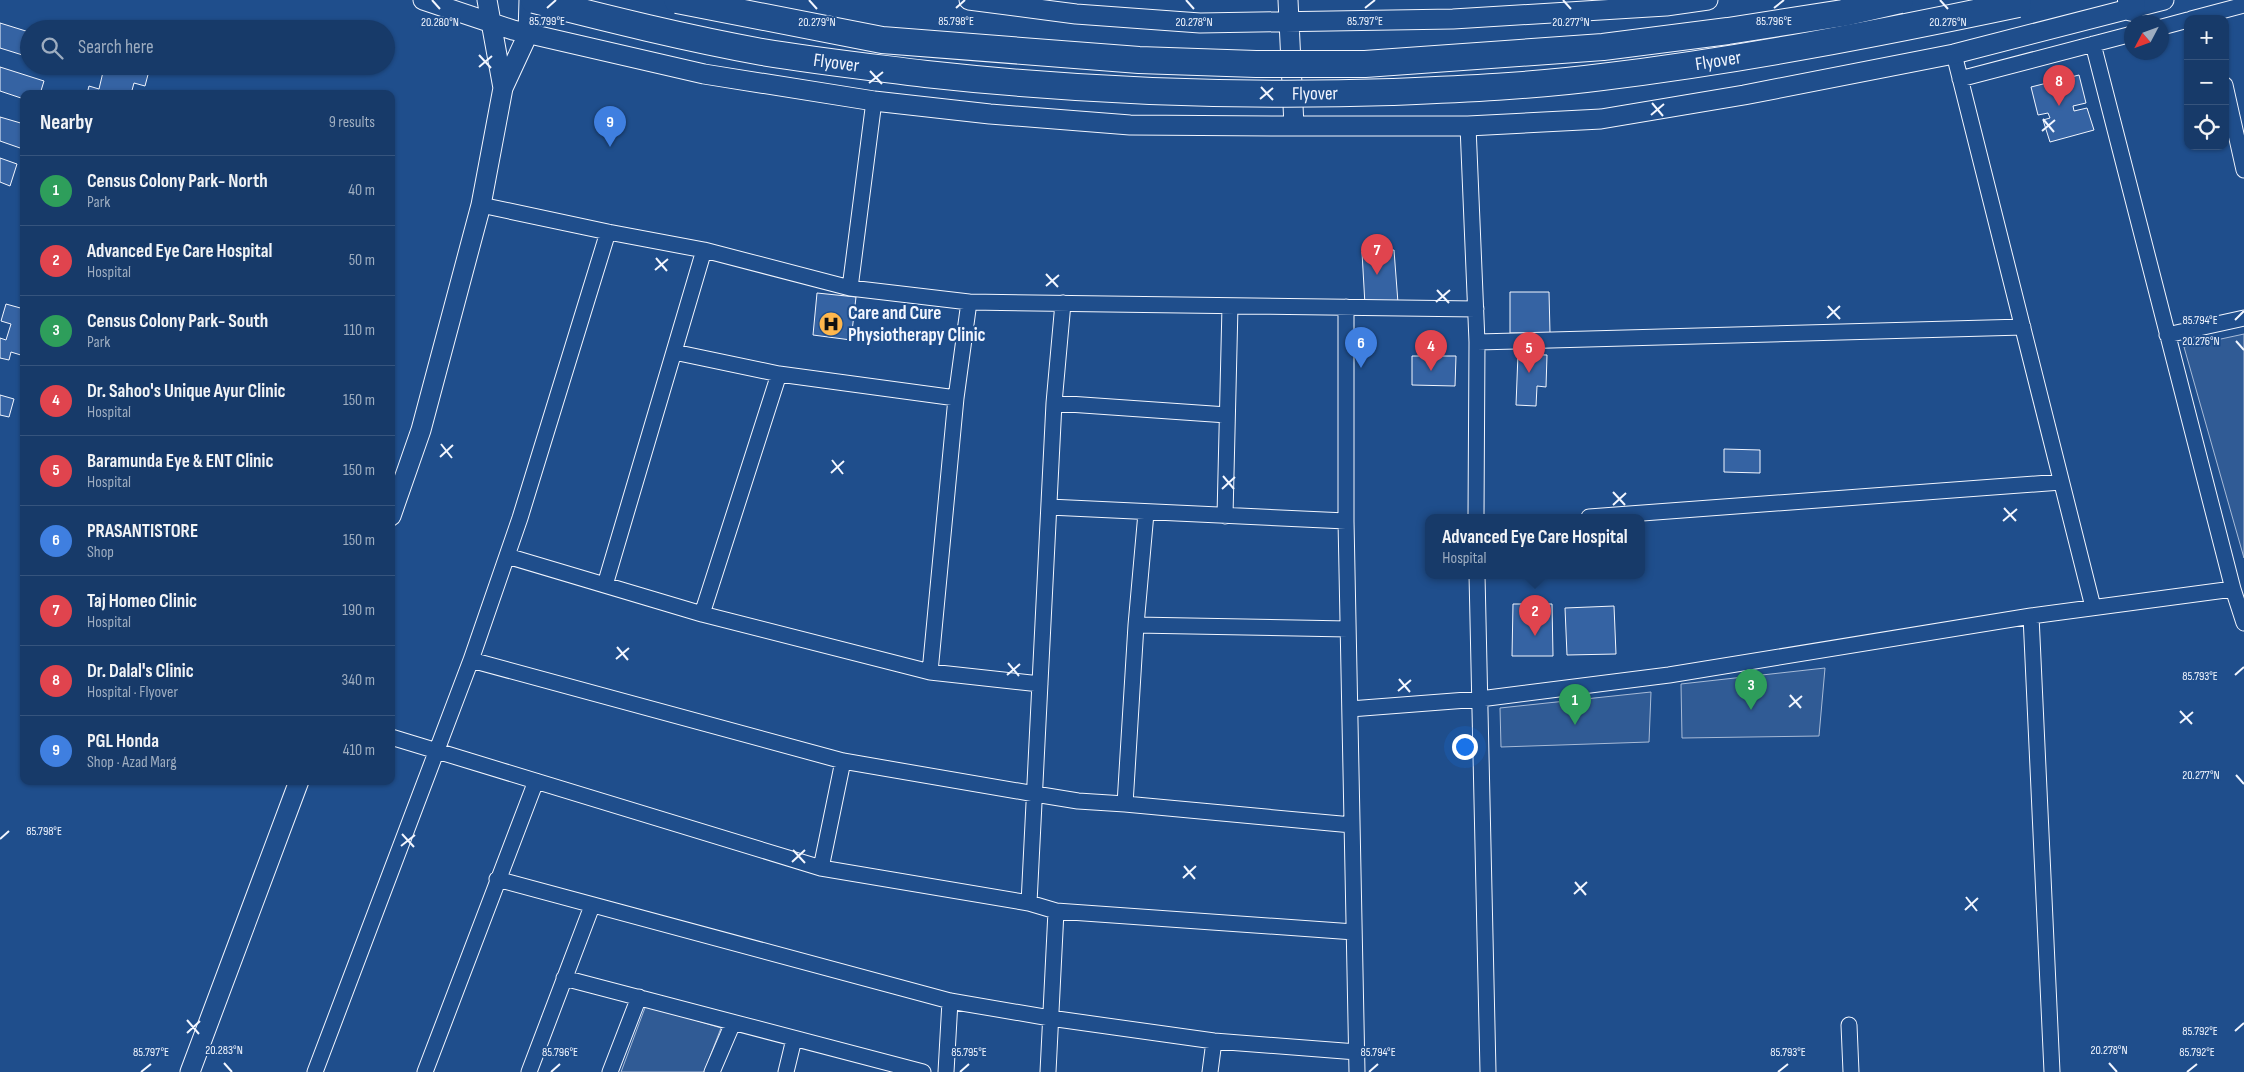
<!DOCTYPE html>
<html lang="en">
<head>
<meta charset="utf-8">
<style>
	:root { --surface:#173a69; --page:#244571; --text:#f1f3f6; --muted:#9eadc0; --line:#36547d; --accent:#bca0f2 }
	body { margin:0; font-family:"Sofia Sans Condensed",sans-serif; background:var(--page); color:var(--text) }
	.controls { position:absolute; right:15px; top:15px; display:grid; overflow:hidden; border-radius:10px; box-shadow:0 1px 4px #0004 }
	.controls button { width:45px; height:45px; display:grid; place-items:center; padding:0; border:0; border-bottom:1px solid var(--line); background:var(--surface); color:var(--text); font:25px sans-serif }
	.compass { position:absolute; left:2124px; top:15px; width:45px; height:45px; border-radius:50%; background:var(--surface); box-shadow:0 1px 4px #0004; rotate:229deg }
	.you { position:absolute; left:1464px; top:746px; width:18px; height:18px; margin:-12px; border:4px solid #fff; border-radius:50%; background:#1a73e8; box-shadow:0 0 0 8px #1a73e833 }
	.badge { display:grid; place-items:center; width:32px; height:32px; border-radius:50%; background:var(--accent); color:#fff; font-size:16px; font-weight:700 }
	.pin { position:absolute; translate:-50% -41px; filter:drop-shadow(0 1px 2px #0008) }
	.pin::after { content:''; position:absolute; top:26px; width:18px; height:15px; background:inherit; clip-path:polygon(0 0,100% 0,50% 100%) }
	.popup { position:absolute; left:1425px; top:514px; width:220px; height:65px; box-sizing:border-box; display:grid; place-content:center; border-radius:10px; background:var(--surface); filter:drop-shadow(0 1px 4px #0005); font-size:16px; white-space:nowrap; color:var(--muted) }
	.popup b { font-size:19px; color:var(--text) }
	.popup::after { content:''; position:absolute; left:50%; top:100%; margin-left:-10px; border:10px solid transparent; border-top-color:var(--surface) }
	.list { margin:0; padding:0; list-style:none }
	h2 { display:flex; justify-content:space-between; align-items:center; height:65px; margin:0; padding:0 20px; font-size:21px }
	h2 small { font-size:16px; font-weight:400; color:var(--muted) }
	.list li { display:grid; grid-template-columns:32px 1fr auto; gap:15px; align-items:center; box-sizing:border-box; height:70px; padding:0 20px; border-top:1px solid var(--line) }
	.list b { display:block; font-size:19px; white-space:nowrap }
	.list p { margin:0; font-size:16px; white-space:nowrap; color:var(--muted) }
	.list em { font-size:16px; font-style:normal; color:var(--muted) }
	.icon { flex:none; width:28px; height:28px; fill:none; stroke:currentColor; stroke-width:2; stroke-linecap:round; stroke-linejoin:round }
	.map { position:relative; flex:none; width:2244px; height:1072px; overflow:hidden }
	.search { position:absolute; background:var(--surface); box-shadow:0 1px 4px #0004; left:20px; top:20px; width:375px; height:55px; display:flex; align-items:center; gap:12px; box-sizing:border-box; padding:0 18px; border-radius:28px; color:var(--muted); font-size:19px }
	.panel { position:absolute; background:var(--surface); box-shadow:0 1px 4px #0004; left:20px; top:90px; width:375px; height:695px; border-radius:10px }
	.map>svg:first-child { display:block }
	.built { fill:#305b95; stroke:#a8bbd7 }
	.building { fill:#3563a3; stroke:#f2f6ff }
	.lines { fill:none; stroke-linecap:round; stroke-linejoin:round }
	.minor-casing { stroke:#f2f6ff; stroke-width:17 }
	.tertiary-casing { stroke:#f2f6ff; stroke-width:21 }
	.trunk-casing { stroke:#f2f6ff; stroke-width:28 }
	.minor { stroke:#1f4e8c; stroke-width:15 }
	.tertiary { stroke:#1f4e8c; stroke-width:19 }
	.trunk { stroke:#1f4e8c; stroke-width:26 }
	.trunk-bridge-casing { stroke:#f2f6ff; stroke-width:28; stroke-linecap:butt }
	.trunk-bridge { stroke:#1f4e8c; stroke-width:26 }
	.ticks { fill:none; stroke:#f2f6ff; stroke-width:2 }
	.labels { text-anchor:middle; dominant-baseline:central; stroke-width:4; stroke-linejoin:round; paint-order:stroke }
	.street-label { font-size:19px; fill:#f2f6ff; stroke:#1f4e8c }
	.poi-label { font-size:19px; font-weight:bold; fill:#f2f6ff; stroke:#1f4e8c; text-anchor:start }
	.ticks-label { font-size:12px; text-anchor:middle; fill:#f2f6ff; stroke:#1f4e8c; stroke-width:4; stroke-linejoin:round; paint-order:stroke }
</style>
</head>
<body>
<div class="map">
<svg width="2244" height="1072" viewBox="0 0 2244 1072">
	<rect width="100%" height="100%" fill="#1f4e8c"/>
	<!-- built -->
	<path class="built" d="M2244 334V558L2184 347Z
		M1825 668 1819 736 1682 738 1681 684Z
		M1651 692 1649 742 1501 747 1500 708Z
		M646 1005 721 1028 704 1072H621Z"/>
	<!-- building -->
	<path class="building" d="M0 23 29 32V57L0 48Z
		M94 66H118L130 70 131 66 150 67 145 86 134 83 131 94H87L89 86 99 89 103 72 94 69Z
		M0 67 44 81 40 94H24V99L0 91Z
		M2079 75 2086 103 2073 106 2074 111 2087 108 2094 130 2050 142 2043 120 2050 118 2048 113 2038 115 2031 87Z
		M0 117 24 124 23 149 0 141Z
		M0 158 17 164 10 186 0 182Z
		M1394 250 1398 303 1365 305 1362 252Z
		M1510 292H1549L1550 333H1510Z
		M817 293 856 297 851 340 813 335Z
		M6 304 24 309V356L11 352 9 360 0 358V338L6 340 11 324 1 321Z
		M1518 354 1547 355 1546 387 1537 386 1536 406 1516 405Z
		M1412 356H1456L1455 386 1412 385Z
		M0 395 14 399 9 417 0 415Z
		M1724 449 1760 450V473L1724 472Z
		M1513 604H1552L1553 656H1512Z
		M1614 606 1616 654 1567 655 1565 608Z"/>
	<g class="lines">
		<defs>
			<path id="minor" d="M2191 19 2244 5
				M2162 27 2188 20
				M2093 44 2233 589 2244 623
				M1954 54 2093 607
				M1960 79 2132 34
				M2225 85 2244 170
				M1468 126 1477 342 1476 517
				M481 205 608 232 704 250 850 288 969 302 1476 309
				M850 288 874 101
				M1346 307V521L1357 1072
				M2167 335 2244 318
				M1477 342 2023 327
				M674 352 779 374
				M1054 403 1227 415
				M1049 507 1346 521
				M1146 513 1136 625 1125 804 1352 825
				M1225 516 1230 306
				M1589 517 2061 482
				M507 556 702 614 779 374 956 398
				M1477 575 1488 1072
				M605 585 704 250
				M702 614 930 672 1040 684
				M2031 616 2052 1072
				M1136 625 1348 629
				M471 660 843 761 1035 794 1078 801 1125 804
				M930 672 956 398 969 302
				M1350 709 1480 699 1669 675 2031 616 2233 589
				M391 737 821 868 1029 903 1056 911 1354 932
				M821 868 843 761
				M497 879 950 1001 1050 1018 1214 1041 1357 1052
				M1029 903 1054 403 1063 303
				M564 978 923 1072
				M1849 1025 1851 1072
				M315 1072 471 660 520 518 608 232
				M425 1072 536 781
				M529 1072 592 906
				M610 1072 639 997
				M712 1072 733 1023
				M786 1072 794 1039
				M946 1072 950 1001
				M1048 1072 1056 911
				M1210 1072 1214 1041"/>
			<path id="tertiary" d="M423 0 513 30 704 74 874 101 990 114 1130 125 1283 126H1468L1601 119 1744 95 1954 54 2164 0
				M487 0 503 88
				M969 0 1076 14 1200 23 1453 19 1666 6 1708 0
				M1288 0 1294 126
				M391 516 421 430 481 205 503 88 528 34 529 0
				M190 1072 299 781"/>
			<path id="trunk" d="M2131 0 2132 8"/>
		</defs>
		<!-- minor casing -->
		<use href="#minor" class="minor-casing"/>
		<!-- tertiary casing -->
		<use href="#tertiary" class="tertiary-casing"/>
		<!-- trunk casing -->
		<use href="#trunk" class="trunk-casing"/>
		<!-- minor -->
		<use href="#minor" class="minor"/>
		<!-- tertiary -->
		<use href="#tertiary" class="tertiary"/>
		<!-- trunk -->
		<use href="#trunk" class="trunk"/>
		<defs>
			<g id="trunk-bridge">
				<path id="s1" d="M534 0C609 19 685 38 762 52 816 61 871 67 926 74 1081 91 1236 97 1392 92 1462 89 1533 86 1602 77 1742 60 1880 33 2018 4"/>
				<path d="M677 0 882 40 1139 60 1256 64H1365L1603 47 1728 31 1843 13 1900 0"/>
			</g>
		</defs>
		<!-- trunk-bridge casing -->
		<use href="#trunk-bridge" class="trunk-bridge-casing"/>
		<!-- trunk-bridge -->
		<use href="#trunk-bridge" class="trunk-bridge"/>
	</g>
	<!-- ticks -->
	<path class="ticks" d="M432 0 440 9M809 0 817 9M1186 0 1194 9M1563 0 1571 9M1940 0 1948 9M547 8 556 0M956 8 965 0M1365 8 1375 0M1774 8 1784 0M479 55 491 68M479 67 492 56M870 71 882 84M869 83 883 72M1261 87 1273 100M1260 99 1273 88M1652 103 1663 116M1651 115 1664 104M2043 119 2054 132M2042 131 2055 120M656 258 667 271M655 270 668 259M1046 274 1058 287M1046 286 1059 275M1437 290 1449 303M1436 302 1450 290M1828 306 1840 319M1827 318 1840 306M2235 320 2244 311M2236 341 2244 350M441 444 452 458M440 457 453 445M832 460 843 474M831 473 844 461M1223 476 1234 489M1222 489 1235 477M1613 492 1625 505M1613 505 1626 493M2004 508 2016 521M2003 521 2017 509M617 647 628 660M616 659 629 648M1008 663 1019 676M1007 675 1020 664M2235 675 2244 667M1399 679 1410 692M1398 691 1411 680M1790 695 1801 708M1789 707 1802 696M2180 711 2192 724M2180 723 2193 712M2236 775 2244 784M402 834 414 847M0 839 9 831M401 846 415 835M793 850 805 863M792 862 805 850M1184 866 1195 879M1183 878 1196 866M1575 882 1586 895M1574 894 1587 882M1966 897 1977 911M1965 910 1978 898M187 1020 199 1034M2235 1031 2244 1023M187 1033 200 1021M224 1063 232 1072M2109 1063 2117 1072M141 1072 151 1064M551 1072 560 1064M960 1072 969 1064M1369 1072 1378 1064M1778 1072 1788 1064M2187 1072 2197 1064"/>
	<!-- icons -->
	<defs>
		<symbol id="hospital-disc" viewBox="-11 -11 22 22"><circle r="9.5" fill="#ffb74d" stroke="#1f4e8c"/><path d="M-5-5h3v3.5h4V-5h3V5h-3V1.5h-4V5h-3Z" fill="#111"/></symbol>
	</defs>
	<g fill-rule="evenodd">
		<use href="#hospital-disc" x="817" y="310" width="28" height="28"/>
	</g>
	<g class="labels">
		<!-- street labels -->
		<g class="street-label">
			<text stroke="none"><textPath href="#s1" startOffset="1194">Flyover</textPath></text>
			<text stroke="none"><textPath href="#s1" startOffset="309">Flyover</textPath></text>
			<text stroke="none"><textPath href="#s1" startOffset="789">Flyover</textPath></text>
		</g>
		<!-- poi labels -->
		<g class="poi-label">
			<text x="848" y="313">Care and Cure<tspan x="848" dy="22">Physiotherapy Clinic</tspan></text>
		</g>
	</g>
	<g class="ticks-label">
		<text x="547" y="25">85.799°E</text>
		<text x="956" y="25">85.798°E</text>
		<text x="1365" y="25">85.797°E</text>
		<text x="1774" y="25">85.796°E</text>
		<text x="440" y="26">20.280°N</text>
		<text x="817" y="26">20.279°N</text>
		<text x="1194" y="26">20.278°N</text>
		<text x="1571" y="26">20.277°N</text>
		<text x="1948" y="26">20.276°N</text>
		<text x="2200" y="324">85.794°E</text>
		<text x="2201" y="345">20.276°N</text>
		<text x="2200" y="680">85.793°E</text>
		<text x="2201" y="779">20.277°N</text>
		<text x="44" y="835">85.798°E</text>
		<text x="2200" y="1035">85.792°E</text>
		<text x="224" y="1054">20.283°N</text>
		<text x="2109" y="1054">20.278°N</text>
		<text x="151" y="1056">85.797°E</text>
		<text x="560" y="1056">85.796°E</text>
		<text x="969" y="1056">85.795°E</text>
		<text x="1378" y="1056">85.794°E</text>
		<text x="1788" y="1056">85.793°E</text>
		<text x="2197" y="1056">85.792°E</text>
	</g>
</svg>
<div class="controls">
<button>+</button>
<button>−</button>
<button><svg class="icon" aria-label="locate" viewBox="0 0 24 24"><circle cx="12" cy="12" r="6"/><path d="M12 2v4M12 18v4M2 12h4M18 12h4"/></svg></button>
</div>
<svg class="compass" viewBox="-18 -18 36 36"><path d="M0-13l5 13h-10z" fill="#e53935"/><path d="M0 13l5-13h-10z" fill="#9eadc0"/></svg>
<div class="you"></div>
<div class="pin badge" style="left:1575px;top:725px;background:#2e9e5b">1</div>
<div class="pin badge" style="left:1535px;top:636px;background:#e0444e">2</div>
<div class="popup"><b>Advanced Eye Care Hospital</b>Hospital</div>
<div class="pin badge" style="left:1751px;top:710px;background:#2e9e5b">3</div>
<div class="pin badge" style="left:1431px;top:371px;background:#e0444e">4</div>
<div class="pin badge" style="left:1529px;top:373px;background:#e0444e">5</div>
<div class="pin badge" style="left:1361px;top:368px;background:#3f7fe0">6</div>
<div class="pin badge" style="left:1377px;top:275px;background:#e0444e">7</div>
<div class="pin badge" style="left:2059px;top:106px;background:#e0444e">8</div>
<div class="pin badge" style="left:610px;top:147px;background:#3f7fe0">9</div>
<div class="search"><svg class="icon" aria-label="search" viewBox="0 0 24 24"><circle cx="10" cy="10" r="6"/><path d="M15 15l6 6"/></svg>Search here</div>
<section class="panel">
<h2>Nearby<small>9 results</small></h2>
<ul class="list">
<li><span class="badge" style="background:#2e9e5b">1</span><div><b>Census Colony Park- North</b><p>Park</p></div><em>40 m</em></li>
<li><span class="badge" style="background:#e0444e">2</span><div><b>Advanced Eye Care Hospital</b><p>Hospital</p></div><em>50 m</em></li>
<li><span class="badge" style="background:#2e9e5b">3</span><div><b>Census Colony Park- South</b><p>Park</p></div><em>110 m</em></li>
<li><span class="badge" style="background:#e0444e">4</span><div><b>Dr. Sahoo's Unique Ayur Clinic</b><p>Hospital</p></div><em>150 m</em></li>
<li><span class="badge" style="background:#e0444e">5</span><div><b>Baramunda Eye &amp; ENT Clinic</b><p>Hospital</p></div><em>150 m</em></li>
<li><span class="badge" style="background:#3f7fe0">6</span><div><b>PRASANTISTORE</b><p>Shop</p></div><em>150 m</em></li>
<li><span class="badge" style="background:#e0444e">7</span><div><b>Taj Homeo Clinic</b><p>Hospital</p></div><em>190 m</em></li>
<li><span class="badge" style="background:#e0444e">8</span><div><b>Dr. Dalal's Clinic</b><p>Hospital · Flyover</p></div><em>340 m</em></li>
<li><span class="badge" style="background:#3f7fe0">9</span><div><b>PGL Honda</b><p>Shop · Azad Marg</p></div><em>410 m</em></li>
</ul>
</section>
</div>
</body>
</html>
